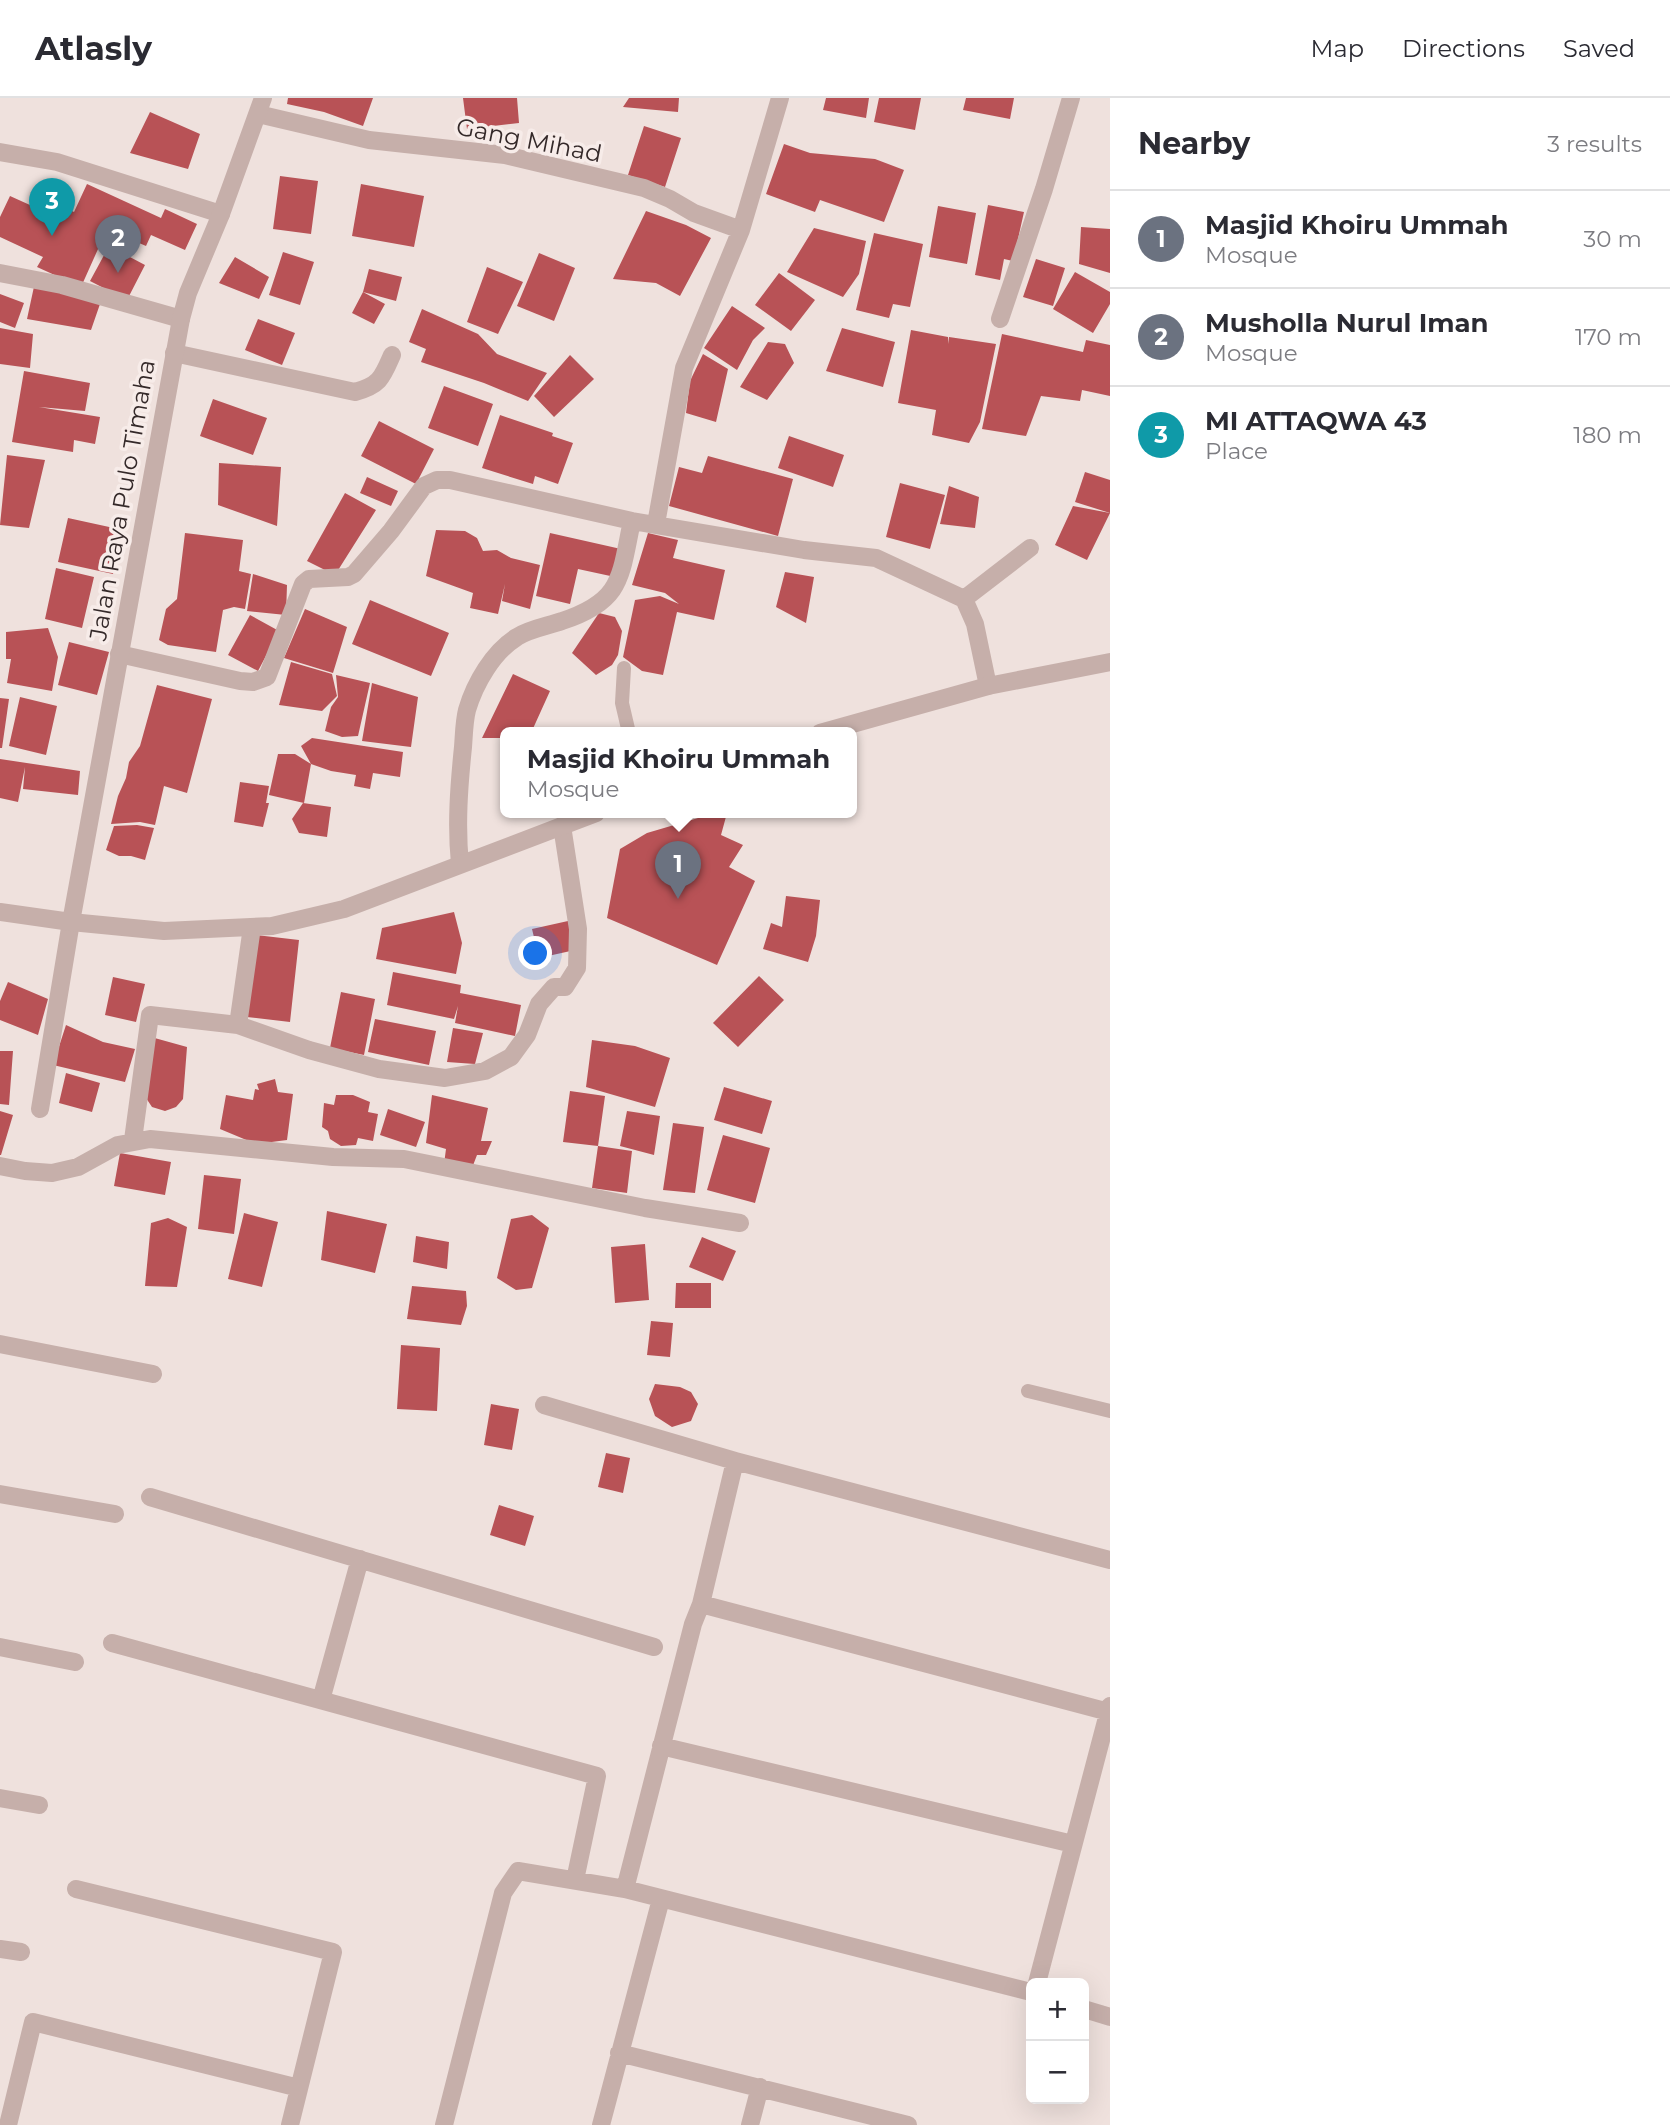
<!DOCTYPE html>
<html lang="en">
<head>
<meta charset="utf-8">
<style>
	:root { --surface:#fff; --page:#f2f2f3; --text:#2b2b33; --muted:#7c7c81; --line:#e1e1e2; --accent:#235147 }
	body { margin:0; font-family:Montserrat,sans-serif; background:var(--page); color:var(--text) }
	.controls { position:absolute; right:21px; bottom:21px; display:grid; overflow:hidden; border-radius:10px; box-shadow:0 7px 28px #0002 }
	.controls button { width:63px; height:63px; display:grid; place-items:center; padding:0; border:0; border-bottom:2px solid var(--line); background:var(--surface); color:var(--text); font:35px sans-serif }
	.you { position:absolute; left:536px; top:856px; width:24px; height:24px; margin:-18px; border:5px solid #fff; border-radius:50%; background:#1a73e8; box-shadow:0 0 0 10px #1a73e833 }
	.badge { display:grid; place-items:center; width:46px; height:46px; border-radius:50%; background:var(--accent); color:#fff; font-size:23px; font-weight:700 }
	.pin { position:absolute; translate:-50% -58px; filter:drop-shadow(0 2px 4px #0008) }
	.pin::after { content:''; position:absolute; top:37px; width:24px; height:21px; background:inherit; clip-path:polygon(0 0,100% 0,50% 100%) }
	.popup { position:absolute; left:500px; top:629px; width:357px; height:91px; box-sizing:border-box; display:grid; place-content:center; border-radius:10px; background:var(--surface); filter:drop-shadow(0 2px 5px #0005); font-size:23px; white-space:nowrap; color:var(--muted) }
	.popup b { font-size:26px; color:var(--text) }
	.popup::after { content:''; position:absolute; left:50%; top:100%; margin-left:-14px; border:14px solid transparent; border-top-color:var(--surface) }
	.list { margin:0; padding:0; list-style:none }
	h2 { display:flex; justify-content:space-between; align-items:center; height:91px; margin:0; padding:0 28px; font-size:30px }
	h2 small { font-size:23px; font-weight:400; color:var(--muted) }
	.list li { display:grid; grid-template-columns:46px 1fr auto; gap:21px; align-items:center; box-sizing:border-box; height:98px; padding:0 28px; border-top:2px solid var(--line) }
	.list b { display:block; font-size:26px; white-space:nowrap }
	.list p { margin:0; font-size:23px; white-space:nowrap; color:var(--muted) }
	.list em { font-size:23px; font-style:normal; color:var(--muted) }
	.map { position:relative; flex:none; width:1110px; height:2027px; overflow:hidden }
	header { display:flex; align-items:center; gap:42px; box-sizing:border-box; height:98px; padding:0 35px; background:var(--surface); border-bottom:2px solid var(--line) }
	header strong { font-size:33px }
	nav { display:flex; gap:38px; margin-inline-start:auto; font-size:24px }
	main { display:flex }
	aside { flex:1; background:var(--surface) }
	.map>svg:first-child { display:block }
	.building { fill:#b85256 }
	.lines { fill:none; stroke-linecap:round; stroke-linejoin:round }
	.service { stroke:#c6afaa; stroke-width:14 }
	.minor { stroke:#c6afaa; stroke-width:18 }
	.tertiary { stroke:#c6afaa; stroke-width:18 }
	.labels { text-anchor:middle; dominant-baseline:central; stroke-width:7; stroke-linejoin:round; paint-order:stroke }
	.street-label { font-size:24px; fill:#342929; stroke:#f7ece9 }
</style>
</head>
<body>
<header>
<strong>Atlasly</strong>
<nav><a>Map</a><a>Directions</a><a>Saved</a></nav>
</header>
<main>
<div class="map">
<svg width="1110" height="2027" viewBox="0 0 1110 2027">
	<rect width="100%" height="100%" fill="#efe1dd"/>
	<!-- building -->
	<path class="building" d="M288 0H373L363 28 324 14 287 6Z
		M463 0H517L519 25 467 31Z
		M629 0H679L678 14 623 9Z
		M826 0H869L866 20 823 12Z
		M879 0H921L915 32 874 24Z
		M966 0H1014L1010 21 963 12Z
		M150 14 200 36 188 71 130 55Z
		M644 28 681 40 665 89 628 77Z
		M784 46 810 55 875 61 904 72 884 124 820 102 815 114 766 96Z
		M280 78 318 83 311 136 273 131Z
		M87 86 161 120 165 111 197 126 185 152 151 137 146 148 107 131 81 189 37 169 43 159 0 139V119L10 98 61 121 66 110 74 114Z
		M361 86 424 98 414 149 352 138Z
		M988 107 1024 114 1013 163 1004 161 1000 182 975 177Z
		M938 108 976 115 967 166 929 159Z
		M646 113 686 127 711 140 680 198 656 185 613 181Z
		M1081 129 1110 131V175L1079 166Z
		M814 130 866 143 859 176 843 199 787 174Z
		M874 135 923 146 910 209 893 206 889 220 856 212Z
		M109 148 145 167 127 202 90 183Z
		M283 154 314 164 300 207 269 197Z
		M539 155 575 170 554 223 517 208Z
		M235 159 269 179 259 201 219 185Z
		M1036 161 1065 170 1053 208 1023 199Z
		M487 169 523 184 498 236 467 224Z
		M369 171 402 179 396 203 363 194Z
		M1075 174 1110 194V206L1093 235 1053 211Z
		M779 175 815 202 791 233 755 207Z
		M35 184 100 206 91 232 27 221Z
		M363 194 385 206 374 226 352 215Z
		M0 196 24 205 15 230 0 224Z
		M732 208 765 230 753 242 737 272 704 250Z
		M422 211 478 236 497 256 547 275 528 303 484 285 421 264 426 251 409 244Z
		M258 221 295 235 282 267 245 252Z
		M0 230 33 236 30 270 0 266Z
		M842 230 895 244 883 289 826 273Z
		M911 232 948 239V246L949 239 996 246 980 324 969 345 932 337 936 312 898 305Z
		M1002 236 1083 254 1086 242 1110 247V298L1082 292 1080 303 1041 298 1026 338 982 331Z
		M768 244 785 246 794 265 767 302 740 289Z
		M703 256 728 271 716 324 686 315 690 283Z
		M570 257 594 281 554 319 534 298Z
		M24 273 90 285 85 313 39 309 100 319 95 346 74 342 73 354 12 344Z
		M444 288 493 306 478 348 428 330Z
		M213 301 267 320 253 357 200 338Z
		M500 317 553 335 552 338 573 345 558 386 535 378 533 386 482 370Z
		M379 323 434 351 416 386 361 358Z
		M789 338 844 357 833 389 778 370Z
		M7 357 45 362 29 430 0 427Z
		M708 358 793 381 778 438 669 408 679 369 702 375Z
		M219 365 281 369 277 428 218 407Z
		M1085 374 1110 382V415L1075 404Z
		M367 379 398 393 391 408 360 395Z
		M900 385 945 397 930 451 886 439Z
		M949 388 979 399 975 430 940 426Z
		M345 395 376 412 335 477 307 463Z
		M1073 408 1110 415 1087 462 1055 447Z
		M68 420 123 432 113 476 58 464Z
		M436 432 465 433 477 440 483 453 497 452 511 460 540 467 530 511 502 503 505 486 498 516 470 510 473 495 426 478Z
		M185 435 243 442 239 473 251 476 245 511 234 509 223 512 216 554 168 547 159 542 166 511 177 501Z
		M550 435 621 451 615 479 578 471 570 506 536 498Z
		M648 435 678 442 673 460 725 472 714 522 677 514 663 577 642 573 623 559 635 502 660 498 679 506 665 495 632 487Z
		M56 470 94 479 82 530 45 521Z
		M785 474 814 479 806 525 776 509Z
		M253 476 287 487 286 517 247 513Z
		M370 502 449 535 431 578 352 546Z
		M305 511 347 529 333 575 284 560Z
		M599 515 615 519 622 533 618 557 612 567 596 577 572 555Z
		M250 517 279 533 258 573 228 557Z
		M48 530 58 559 52 593 7 585 11 561H6V534Z
		M69 544 109 554 97 597 58 587Z
		M291 564 332 576 337 598 322 613 279 607Z
		M513 576 550 593 531 635H505V640H482Z
		M336 577 370 585 358 638 342 639 325 633 331 609 338 599Z
		M372 585 418 599 411 649 362 643Z
		M157 587 212 601 187 695 164 688 155 727 140 724 111 726 118 698 126 680 129 664 140 648Z
		M20 599 57 608 46 657 9 648Z
		M0 600 9 601 2 650H0Z
		M312 640 403 654 400 679 373 675 370 691 354 688 356 677 331 673 311 666 301 648Z
		M278 656H295L311 666 304 705 269 697Z
		M0 661 80 673 78 697 23 691 25 669 18 704 0 700Z
		M240 684 269 688 266 705H269L263 729 234 724Z
		M303 705 331 709 327 739 299 735 292 721Z
		M715 715H727L721 737 743 747 729 769 755 783 717 867 607 820 620 751 647 735Z
		M137 727 154 730 145 762 131 758H119L106 752 114 728Z
		M786 798 820 802 816 838 808 864 763 851 771 825 782 829Z
		M454 814 462 845 456 876 376 861 382 830Z
		M568 823 575 852 539 860 532 831Z
		M256 837 299 842 290 924 247 919Z
		M393 874 461 887 460 895 521 907 515 938 455 925 458 908 454 921 387 907Z
		M759 878 784 902 738 949 713 925Z
		M113 879 145 886 136 924 105 917Z
		M8 884 48 901 38 937 0 922V903Z
		M341 894 375 901 364 957 330 950Z
		M375 921 436 933 429 967 368 954Z
		M66 927 103 944 135 951 125 984 53 967Z
		M453 930 483 935 475 966 447 964Z
		M151 939 187 949 183 1001 176 1009 165 1013 152 1009 144 997Z
		M592 942 635 948 670 960 655 1009 586 989Z
		M0 953H13L9 1007 0 1006Z
		M66 975 100 985 92 1014 59 1005Z
		M275 981 278 994 293 996 287 1042 256 1046 220 1031 226 997 253 1002 255 991 259 992 257 986Z
		M724 989 772 1003 762 1036 714 1022Z
		M570 993 605 998 598 1048 563 1044Z
		M336 997H353L370 1004 368 1014 378 1016 373 1043 358 1040 356 1047 341 1048 330 1041 328 1033 322 1029 324 1005 334 1007Z
		M432 997 488 1010 481 1043H492L486 1057H477L472 1070 444 1066 446 1051 426 1045Z
		M388 1011 425 1024 416 1049 380 1037Z
		M0 1013 13 1017 1 1057H0Z
		M627 1013 660 1018 654 1057 620 1048Z
		M673 1025 704 1029 695 1095 663 1092Z
		M723 1037 770 1050 755 1105 707 1092Z
		M598 1048 632 1053 627 1095 592 1090Z
		M120 1055 171 1064 165 1097 114 1088Z
		M204 1077 241 1081 234 1136 198 1131Z
		M327 1113 387 1126 375 1175 321 1162Z
		M244 1115 278 1124 262 1189 228 1181Z
		M532 1117 549 1130 532 1190 516 1192 497 1180 511 1121Z
		M168 1120 187 1129 177 1189 145 1188 151 1125Z
		M416 1138 449 1144 447 1171 413 1164Z
		M702 1139 736 1153 723 1183 689 1169Z
		M645 1146 649 1202 615 1205 611 1149Z
		M676 1185H711V1210H675Z
		M412 1188 466 1193 467 1208 461 1227 407 1221Z
		M651 1223 673 1225 670 1259 647 1257Z
		M401 1247 440 1250 437 1313 397 1311Z
		M655 1286 680 1289 691 1294 698 1306 691 1323 672 1329 655 1318 649 1301Z
		M491 1306 519 1311 512 1352 484 1347Z
		M606 1355 630 1360 623 1395 598 1389Z
		M499 1407 534 1418 525 1448 490 1437Z"/>
	<g class="lines">
		<!-- service -->
		<path class="service" d="M624 570 622 605 629 635
			M1028 1293 1110 1313"/>
		<!-- minor -->
		<path class="minor" d="M258 16 369 42 505 57 644 90 670 101 694 115 741 132
			M0 54 57 64 221 116
			M0 175 62 187 181 221
			M1000 221 1044 91 1071 0
			M174 255 355 294C380 287 382 280 392 257
			M656 426 684 270 741 132 780 0
			M964 501 1030 450
			M119 556 240 583 253 584 267 579 303 486 309 481 348 479 354 476 391 433 424 388 437 382H450L632 423 804 452 876 460 964 501 975 526 988 588
			M460 766C456 727 459 688 463 649 464 637 464 624 467 612 475 585 493 554 517 539 529 531 548 528 562 523 623 503 620 479 632 423
			M238 927 252 829
			M40 1011 71 824
			M133 1042 150 917 238 927 309 952 379 971 445 980 485 973 511 959 527 937 539 906 554 889H565L577 870 578 831 562 728
			M0 1068 25 1073 52 1075 78 1069 118 1047 150 1041 333 1059 404 1061 645 1110 740 1125
			M0 1246 153 1276
			M544 1307 735 1363
			M0 1396 115 1416
			M150 1399 654 1549
			M701 1506 1109 1614
			M112 1545 597 1678 575 1782
			M0 1549 75 1564
			M321 1602 360 1461
			M661 1648 1073 1746
			M0 1700 39 1707
			M76 1791 333 1854 290 2027
			M625 1791 693 1526 701 1506 735 1363 1110 1462
			M0 1851 21 1854
			M1037 1885 1110 1608
			M1084 1911 1110 1919
			M619 1955 908 2027
			M8 2027 33 1924 299 1990
			M444 2027 503 1795 518 1773 625 1791 1031 1894
			M601 2027 661 1801
			M750 2027 760 1989"/>
		<!-- tertiary -->
		<path class="tertiary" d="M820 635 988 588 1110 564
			M0 814 71 824 164 833 272 828 344 811 596 715
			M71 824 181 221 188 195 221 116 263 0"/>
	</g>
	<g class="labels">
		<!-- street labels -->
		<g class="street-label">
			<text transform="translate(529 42) rotate(11)">Gang Mihad</text>
			<text transform="translate(122 402) rotate(-80)">Jalan Raya Pulo Timaha</text>
		</g>
	</g>
</svg>
<div class="controls">
<button>+</button>
<button>−</button>
</div>
<div class="you"></div>
<div class="pin badge" style="left:678px;top:801px;background:#6b7280">1</div>
<div class="popup"><b>Masjid Khoiru Ummah</b>Mosque</div>
<div class="pin badge" style="left:118px;top:175px;background:#6b7280">2</div>
<div class="pin badge" style="left:52px;top:138px;background:#0f9aa8">3</div>
</div>
<aside>
<h2>Nearby<small>3 results</small></h2>
<ul class="list">
<li><span class="badge" style="background:#6b7280">1</span><div><b>Masjid Khoiru Ummah</b><p>Mosque</p></div><em>30 m</em></li>
<li><span class="badge" style="background:#6b7280">2</span><div><b>Musholla Nurul Iman</b><p>Mosque</p></div><em>170 m</em></li>
<li><span class="badge" style="background:#0f9aa8">3</span><div><b>MI ATTAQWA 43</b><p>Place</p></div><em>180 m</em></li>
</ul>
</aside>
</main>
</body>
</html>
